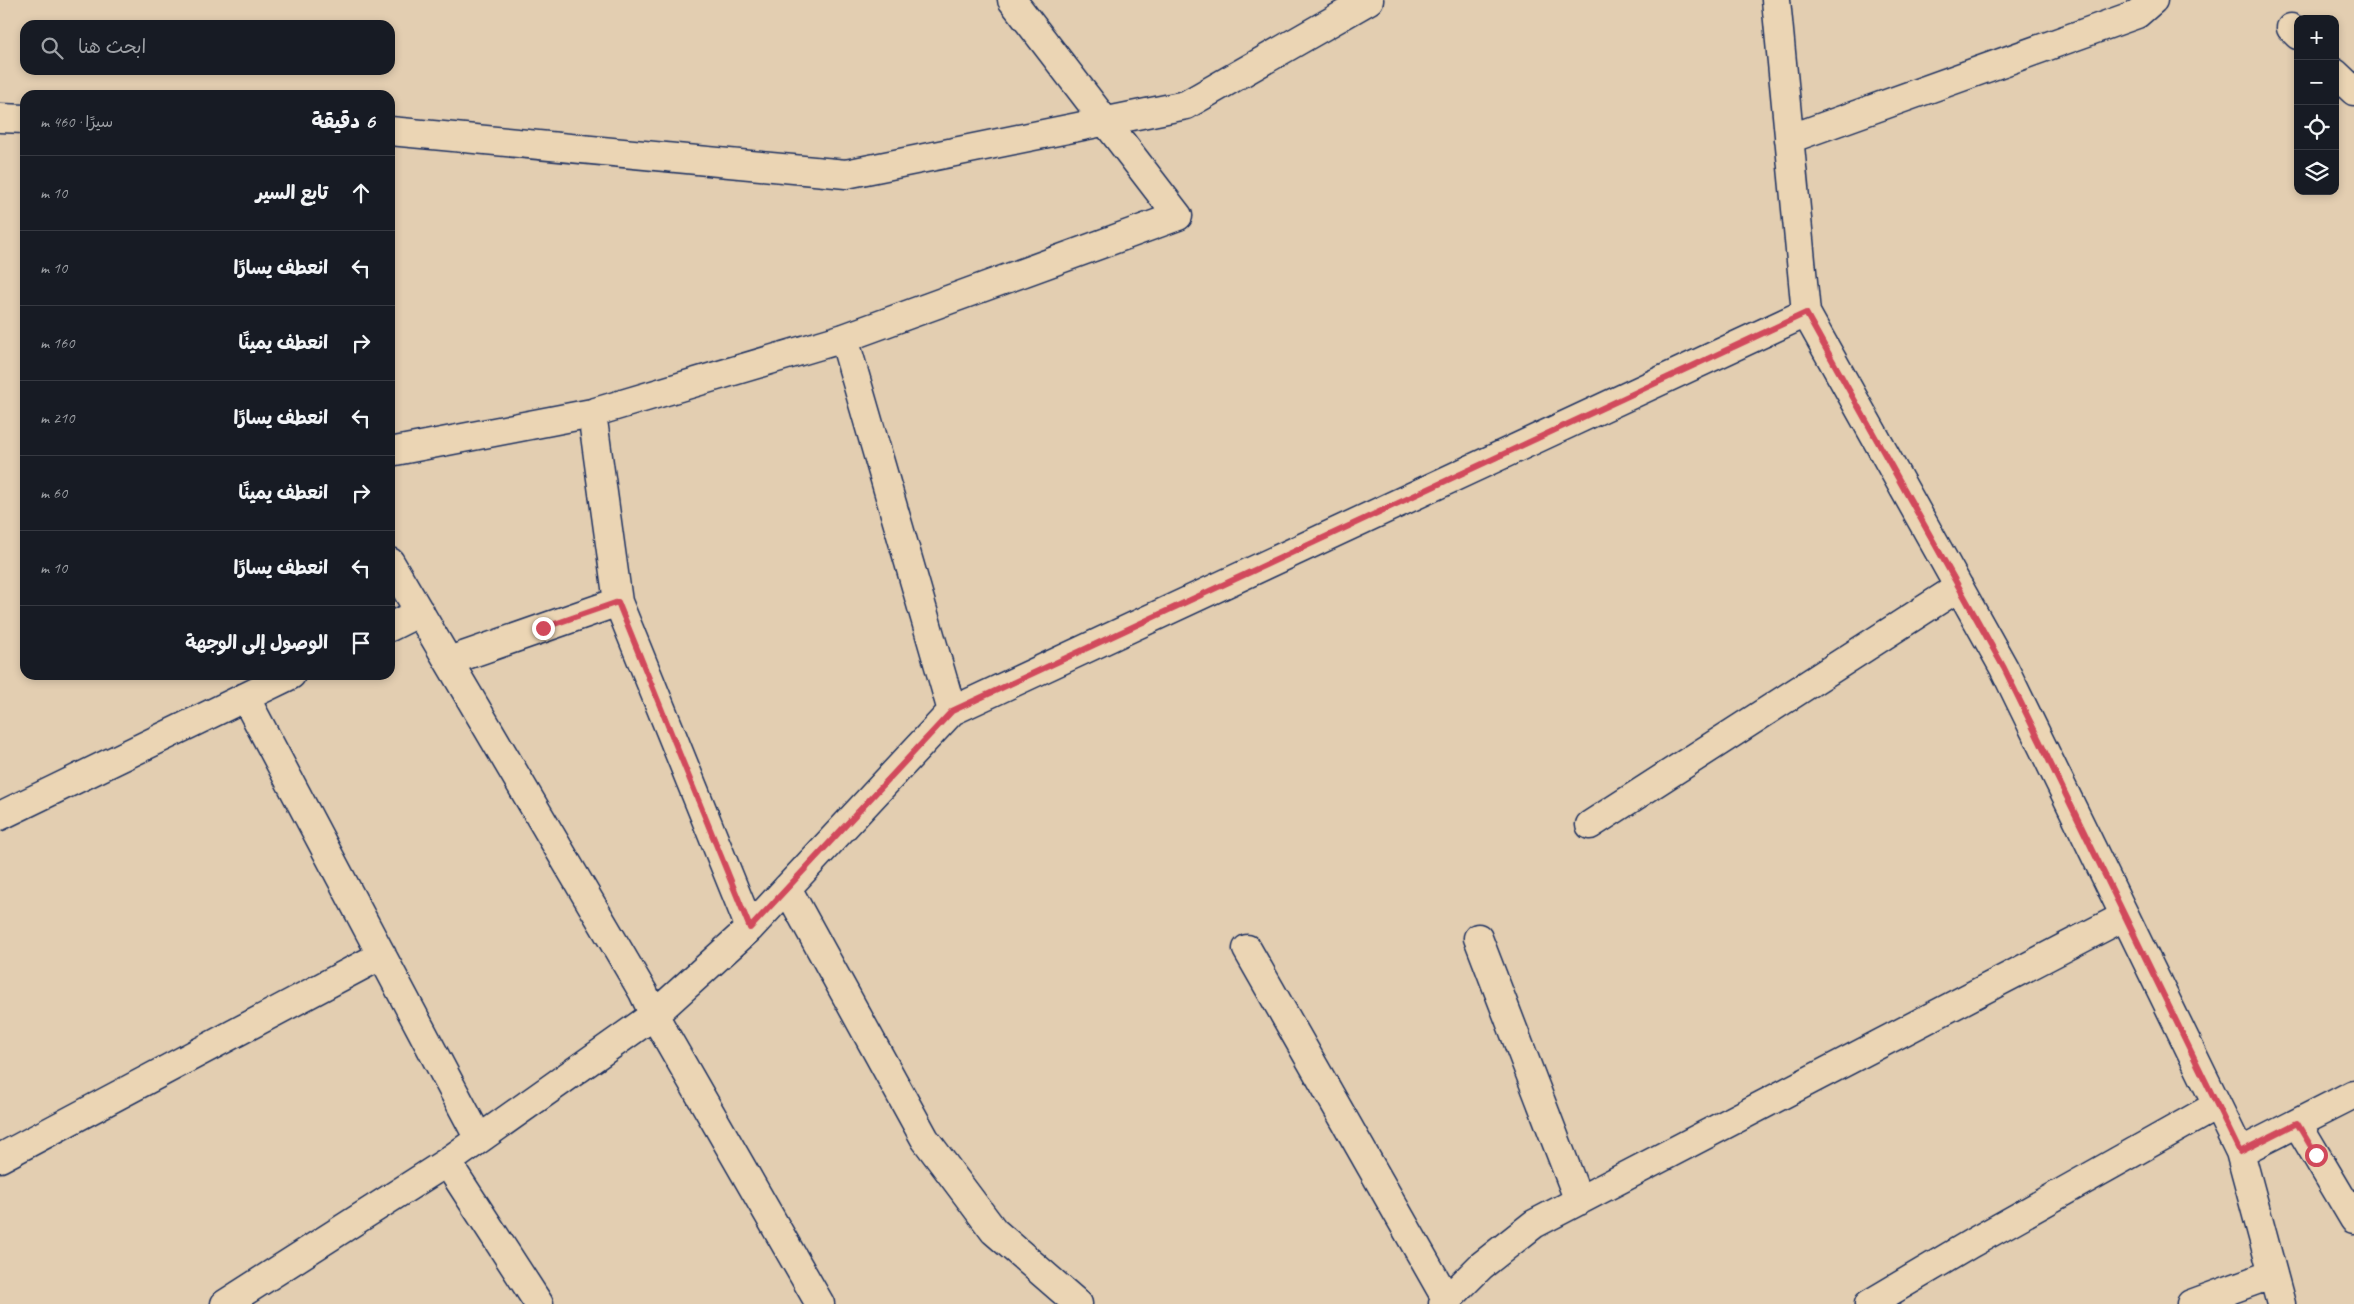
<!DOCTYPE html>
<html lang="ar">
<head>
<meta charset="utf-8">
<style>
	:root { --surface:#171b24; --page:#242831; --text:#f1f3f6; --muted:#9ea1a6; --line:#363941 }
	body { margin:0; font-family:Caveat,"Playpen Sans Arabic",sans-serif; background:var(--page); color:var(--text); direction:rtl }
	.controls { position:absolute; right:15px; top:15px; display:grid; overflow:hidden; border-radius:10px; box-shadow:0 2px 8px #0003 }
	.controls button { width:45px; height:45px; display:grid; place-items:center; padding:0; border:0; border-bottom:1px solid var(--line); background:var(--surface); color:var(--text); font:25px sans-serif }
	.stop { position:absolute; width:15px; height:15px; margin:-11px; border:4px solid #d1495b; border-radius:50%; background:#fff }
	.stop.end { background:#d1495b; border-color:#fff; box-shadow:0 1px 5px #0008 }
	.list { margin:0; padding:0; list-style:none }
	h2 { display:flex; justify-content:space-between; align-items:center; height:65px; margin:0; padding:0 20px; font-size:21px }
	h2 small { font-size:16px; font-weight:400; color:var(--muted) }
	.list li { display:grid; grid-template-columns:32px 1fr auto; gap:15px; align-items:center; box-sizing:border-box; height:75px; padding:0 20px; border-top:1px solid var(--line) }
	.list b { display:block; font-size:19px; white-space:nowrap }
	.list em { font-size:16px; font-style:normal; color:var(--muted) }
	.icon { flex:none; width:28px; height:28px; fill:none; stroke:currentColor; stroke-width:2; stroke-linecap:round; stroke-linejoin:round }
	.map { position:relative; flex:none; width:2354px; height:1304px; overflow:hidden; direction:ltr }
	.search { position:absolute; background:var(--surface); box-shadow:0 2px 8px #0003; left:20px; top:20px; width:375px; height:55px; display:flex; align-items:center; gap:12px; box-sizing:border-box; padding:0 18px; border-radius:15px; color:var(--muted); font-size:19px }
	.panel { position:absolute; background:var(--surface); box-shadow:0 2px 8px #0003; left:20px; top:90px; width:375px; height:590px; border-radius:15px; direction:rtl }
	.map>svg:first-child { display:block }
	.lines { fill:none; stroke-linecap:round; stroke-linejoin:round }
	.minor-casing { stroke:#1b2f5e; stroke-width:31 }
	.minor { stroke:#ebd5b4; stroke-width:28 }
	.route { stroke:#d1495b; stroke-width:6 }
</style>
</head>
<body>
<div class="map">
<svg width="2354" height="1304" viewBox="0 0 2354 1304">
	<rect width="100%" height="100%" fill="#e3ceb1"/>
	<filter id="ink" filterUnits="userSpaceOnUse"><feTurbulence type="fractalNoise" baseFrequency=".02" numOctaves="2"/><feDisplacementMap in="SourceGraphic" scale="10" xChannelSelector="R" yChannelSelector="G"/><feConvolveMatrix kernelMatrix="1 2 1 2 8 2 1 2 1" color-interpolation-filters="sRGB"/></filter>
	<g filter="url(#ink)">
		<g class="lines">
			<defs>
				<path id="minor" d="M1776 0 1806 313 2004 668 2240 1152 2281 1304
					M2291 28 2298 35
					M2335 73 2354 91
					M0 118 25 119
					M390 131 846 174 1186 105 1369 0
					M1789 139 2137 14 2153 0
					M844 338 952 711
					M592 413 618 602 750 928
					M390 452 592 413 844 338 1178 216 1012 0
					M390 562 643 992 654 1015 820 1304
					M390 627 420 612
					M449 661 618 602
					M245 697 479 1139
					M0 816 291 675
					M1590 825 1959 587
					M787 888 925 1139 994 1231 1078 1304
					M1478 938 1579 1201
					M1247 949 1447 1300
					M2297 1123 2354 1219
					M2240 1152 2354 1094
					M0 1158 382 955
					M447 1162 539 1304
					M225 1304 447 1162 654 1015 750 928 952 711 1806 313
					M1443 1304 1481 1266 1534 1224 2125 916
					M1869 1304 1972 1243 2216 1106
					M2191 1304 2273 1274"/>
			</defs>
			<!-- minor casing -->
			<use href="#minor" class="minor-casing"/>
			<!-- minor -->
			<use href="#minor" class="minor"/>
		</g>
	</g>
	<g class="lines" filter="url(#ink)">
		<!-- route -->
		<path class="route" d="M543 628 618 602 750 928 952 711 1806 313 2004 668 2240 1152 2297 1123 2316 1155"/>
	</g>
</svg>
<div class="controls">
<button>+</button>
<button>−</button>
<button><svg class="icon" aria-label="locate" viewBox="0 0 24 24"><circle cx="12" cy="12" r="6"/><path d="M12 2v4M12 18v4M2 12h4M18 12h4"/></svg></button>
<button><svg class="icon" aria-label="layers" viewBox="0 0 24 24"><path d="M12 4l9 5-9 5-9-5zM3 14l9 5 9-5"/></svg></button>
</div>
<div class="stop" style="left:2316px;top:1155px"></div>
<div class="stop end" style="left:543px;top:628px"></div>
<div class="search"><svg class="icon" aria-label="search" viewBox="0 0 24 24"><circle cx="10" cy="10" r="6"/><path d="M15 15l6 6"/></svg>ابحث هنا</div>
<section class="panel">
<h2>6 دقيقة<small>سيرًا · 460 m</small></h2>
<ul class="list">
<li><svg class="icon" aria-label="ahead" viewBox="0 0 24 24"><path d="M12 20V5M6 11l6-6 6 6"/></svg><div><b>تابع السير</b></div><em>10 m</em></li>
<li><svg class="icon" aria-label="left" viewBox="0 0 24 24"><path d="M17 20v-9H6M10 6l-5 5 5 5"/></svg><div><b>انعطف يسارًا</b></div><em>10 m</em></li>
<li><svg class="icon" aria-label="right" viewBox="0 0 24 24"><path d="M7 20v-9h11M14 6l5 5-5 5"/></svg><div><b>انعطف يمينًا</b></div><em>160 m</em></li>
<li><svg class="icon" aria-label="left" viewBox="0 0 24 24"><path d="M17 20v-9H6M10 6l-5 5 5 5"/></svg><div><b>انعطف يسارًا</b></div><em>210 m</em></li>
<li><svg class="icon" aria-label="right" viewBox="0 0 24 24"><path d="M7 20v-9h11M14 6l5 5-5 5"/></svg><div><b>انعطف يمينًا</b></div><em>60 m</em></li>
<li><svg class="icon" aria-label="left" viewBox="0 0 24 24"><path d="M17 20v-9H6M10 6l-5 5 5 5"/></svg><div><b>انعطف يسارًا</b></div><em>10 m</em></li>
<li><svg class="icon" aria-label="arrive" viewBox="0 0 24 24"><path d="M6 21V4h12l-3 4 3 4H6"/></svg><div><b>الوصول إلى الوجهة</b></div></li>
</ul>
</section>
</div>
</body>
</html>
